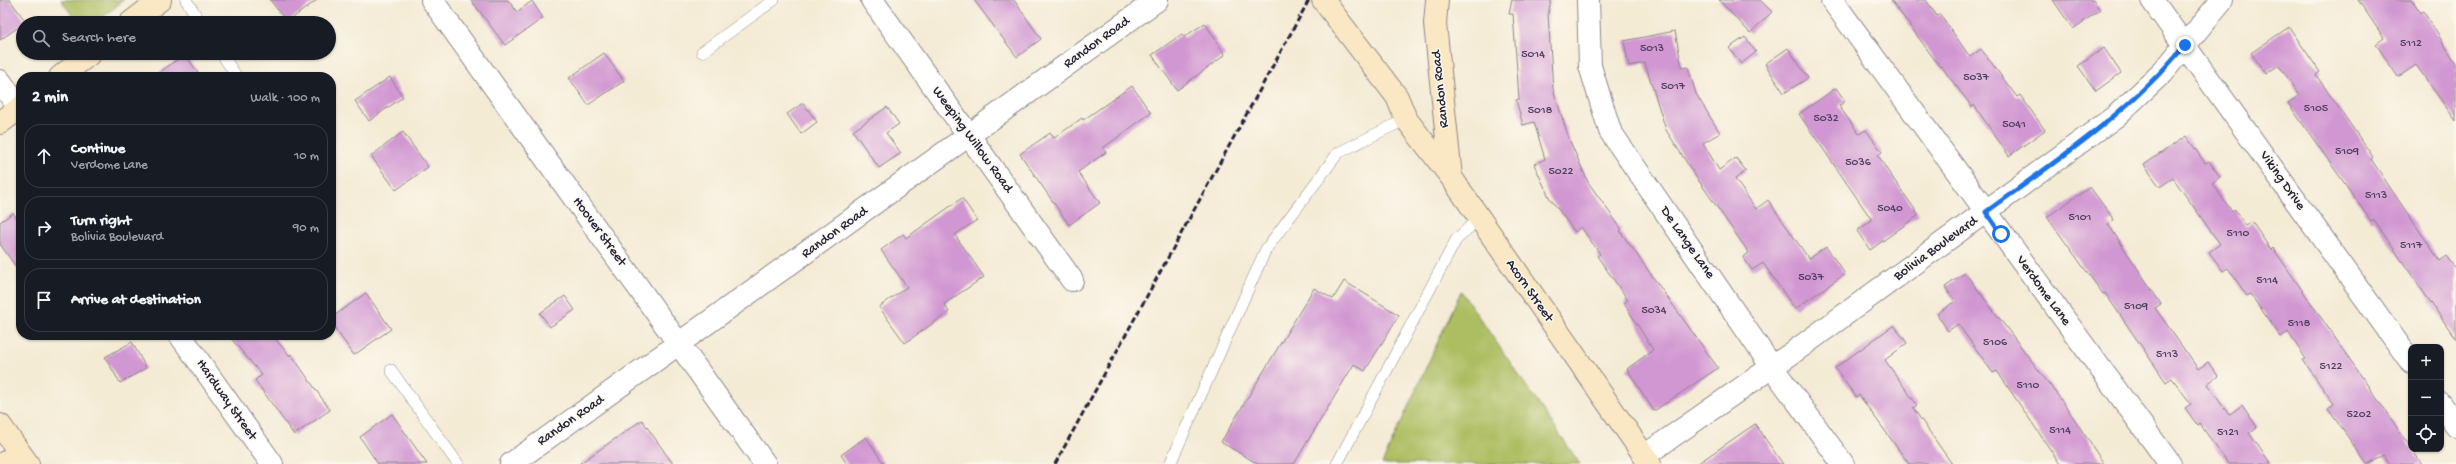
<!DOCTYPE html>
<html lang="en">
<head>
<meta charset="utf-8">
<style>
	:root { --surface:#171b24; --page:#20242c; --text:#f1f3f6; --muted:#9ea1a6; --line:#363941 }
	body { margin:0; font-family:"Gochi Hand",sans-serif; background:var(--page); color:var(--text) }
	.controls { position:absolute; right:12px; bottom:12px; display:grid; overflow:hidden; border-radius:8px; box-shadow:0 1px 3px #0004 }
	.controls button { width:36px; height:36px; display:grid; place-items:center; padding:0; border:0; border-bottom:1px solid var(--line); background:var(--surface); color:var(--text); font:20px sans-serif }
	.stop { position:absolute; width:12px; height:12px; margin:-9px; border:3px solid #1a73e8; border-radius:50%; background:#fff }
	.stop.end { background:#1a73e8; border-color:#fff; box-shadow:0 1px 4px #0008 }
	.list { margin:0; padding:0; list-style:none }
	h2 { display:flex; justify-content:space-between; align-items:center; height:52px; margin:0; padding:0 16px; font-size:17px }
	h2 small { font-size:13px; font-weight:400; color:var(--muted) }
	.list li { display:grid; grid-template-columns:26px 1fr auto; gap:12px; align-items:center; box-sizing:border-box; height:64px; margin:0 8px 8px; padding:0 8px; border:1px solid var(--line); border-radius:16px }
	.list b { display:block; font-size:15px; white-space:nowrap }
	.list p { margin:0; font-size:13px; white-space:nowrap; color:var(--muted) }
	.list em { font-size:13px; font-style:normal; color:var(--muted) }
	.icon { flex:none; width:22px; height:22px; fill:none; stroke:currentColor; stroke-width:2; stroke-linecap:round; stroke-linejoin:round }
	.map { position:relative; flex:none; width:2456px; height:464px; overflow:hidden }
	.search { position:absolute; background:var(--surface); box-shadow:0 1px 3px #0004; left:16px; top:16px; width:320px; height:44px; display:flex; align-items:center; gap:10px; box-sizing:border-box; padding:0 14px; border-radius:22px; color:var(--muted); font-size:15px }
	.panel { position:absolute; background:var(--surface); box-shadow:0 1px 3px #0004; left:16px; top:72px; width:320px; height:268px; border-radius:16px }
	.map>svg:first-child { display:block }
	.green { fill:#adbe62; stroke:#68704e }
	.building { fill:#d197d2 }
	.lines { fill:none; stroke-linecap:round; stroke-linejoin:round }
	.lane-casing { stroke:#8b8688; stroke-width:12 }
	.street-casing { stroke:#8b8688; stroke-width:24 }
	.secondary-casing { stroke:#8b8688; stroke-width:24 }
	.lane { stroke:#fff; stroke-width:11 }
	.street { stroke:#fff; stroke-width:22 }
	.secondary { stroke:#fae7c3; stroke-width:22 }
	.rail { stroke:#22223b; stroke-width:3; stroke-dasharray:6 3; stroke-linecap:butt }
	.route { stroke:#1a73e8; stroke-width:5 }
	.labels { text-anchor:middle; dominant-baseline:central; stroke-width:3; stroke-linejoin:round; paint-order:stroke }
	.number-label { font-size:12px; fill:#4e3f61 }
	.street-label { font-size:14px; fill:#22223b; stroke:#fbf7ec }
</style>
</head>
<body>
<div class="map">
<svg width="2456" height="464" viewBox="0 0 2456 464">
	<rect width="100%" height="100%" fill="#fbf7ec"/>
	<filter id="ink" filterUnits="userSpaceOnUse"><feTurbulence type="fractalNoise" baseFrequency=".025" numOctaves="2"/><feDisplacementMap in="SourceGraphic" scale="8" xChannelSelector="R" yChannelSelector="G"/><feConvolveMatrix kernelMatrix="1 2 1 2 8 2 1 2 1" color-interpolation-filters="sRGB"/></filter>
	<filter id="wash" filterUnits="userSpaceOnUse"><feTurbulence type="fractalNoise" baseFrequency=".012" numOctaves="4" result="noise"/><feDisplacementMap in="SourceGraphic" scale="16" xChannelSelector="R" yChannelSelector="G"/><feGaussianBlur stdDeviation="0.9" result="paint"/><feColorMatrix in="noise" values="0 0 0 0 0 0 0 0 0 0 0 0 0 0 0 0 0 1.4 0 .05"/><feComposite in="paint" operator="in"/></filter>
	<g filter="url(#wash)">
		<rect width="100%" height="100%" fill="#f4ebd5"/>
		<!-- green -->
		<path class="green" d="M61 0H124L96 23H78Z
			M1461 291 1580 464H1382Z"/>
		<g id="blocks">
			<!-- building -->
			<path class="building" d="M0 0H10L26 22 0 40Z
				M270 0H317L287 22Z
				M471 0H508L517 12 532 1 543 18 505 45Z
				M974 0H1014L1041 39 1017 57Z
				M1512 0H1551L1548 14 1553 89 1569 139 1588 182 1622 230 1620 231 1718 368 1654 411 1627 369 1653 350 1624 303 1628 300 1597 256 1600 254 1581 227 1575 232 1549 197 1534 164 1545 159 1534 122 1523 125 1516 100 1519 99 1513 14H1509Z
				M1719 0H1760L1772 12 1750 33Z
				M1891 0H1926L1937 16 1940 14 1970 57 1981 49 2017 97 2020 95 2045 130 2009 156 1974 105 1972 107 1941 66 1940 67Z
				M2053 0H2093L2100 10 2073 29Z
				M2358 0H2412L2421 13 2423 11 2456 63V121L2416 65 2398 77 2376 44 2384 38Z
				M1205 23 1225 55 1177 90 1152 55 1182 34 1184 37Z
				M2289 27 2320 72 2316 75 2373 157 2371 159 2399 201 2440 261 2447 256 2456 268V339L2373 219 2371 221 2288 103 2300 95 2279 65 2266 74 2251 53Z
				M1675 31 1682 68 1688 67 1696 94 1720 133 1703 143 1719 170 1736 158 1746 171 1735 179 1756 209 1768 200 1809 259 1826 247 1845 274 1795 309 1763 263 1752 270 1743 257 1749 253 1692 171 1666 130 1645 63 1629 66 1624 41Z
				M1745 37 1756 52 1741 64 1729 48Z
				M1788 48 1808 78 1784 93 1765 64Z
				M2104 48 2121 73 2096 91 2078 66Z
				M604 53 624 81 588 105 569 78Z
				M185 54 201 77H153Z
				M390 77 403 97 369 121 355 101Z
				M1132 86 1151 113 1103 148 1106 152 1078 172 1100 203 1069 225 1020 154 1050 133 1054 138 1082 118 1083 120Z
				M1836 88 1845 101 1839 106 1859 134 1866 130 1882 152 1878 155 1887 170 1919 215 1870 250 1857 231 1872 220 1799 114Z
				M803 103 817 122 801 134 787 114Z
				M887 107 899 124 886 133 901 153 879 168 853 131Z
				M403 132 428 167 396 190 371 156Z
				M2186 136 2205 163 2209 161 2220 177 2212 183 2232 212 2235 210 2246 226 2252 222 2271 250 2273 248 2422 464H2389L2383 455 2370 464H2367L2328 409 2334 404 2303 360 2306 359 2288 332 2281 337 2250 294 2247 296 2228 268 2223 271 2209 252 2220 244 2173 178 2160 187 2144 165Z
				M2090 187 2114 220 2108 224 2161 304 2155 308 2198 369 2208 362 2218 376 2207 384 2229 415 2242 405 2257 427 2249 433 2271 464H2228L2200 424 2198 426 2185 408 2191 404 2172 378 2166 382 2105 293 2103 294 2047 217Z
				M962 198 977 220 955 235 984 277 944 304 949 312 905 343 879 307 907 287 881 250 903 234 906 238Z
				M13 213 21 224V274L0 244V222Z
				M1965 273 2065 405 2104 464H2060L1997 371 1993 373 1958 324 1948 331 1937 314 1955 301 1945 287Z
				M1344 281 1399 315 1365 371 1354 364 1294 464H1258L1221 442 1314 288 1333 299Z
				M366 293 391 329 354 355 331 323V318Z
				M565 296 575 310 550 327 540 313Z
				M1894 325 1907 343 1885 360 1917 405 1913 408 1952 464H1909L1859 395 1856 397 1835 368Z
				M228 335H272L290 356 291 354 330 410 294 435 255 380 262 375Z
				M132 342 146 368 120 383 105 357Z
				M392 414 427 464H378L360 437Z
				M642 420 673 464H579Z
				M1755 424 1783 464H1697Z
				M866 437 884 464H847L841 455Z"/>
		</g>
	</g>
	<g filter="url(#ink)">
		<use href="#blocks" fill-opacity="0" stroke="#8b8688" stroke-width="1"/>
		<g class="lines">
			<defs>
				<path id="lane" d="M186 0 201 23
					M702 52 774 0
					M221 53 237 77
					M391 370 458 464
					M1170 464 1266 249 1338 153 1406 119
					M1337 464 1456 240 1479 218"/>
				<path id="street" d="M432 0 765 464
					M872 0 1072 280
					M1588 0 1590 66 1610 131 1772 367 1843 464
					M1832 0 2170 464
					M2152 0 2411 362
					M0 81 21 110
					M180 335 272 464
					M2441 404 2456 426
					M1644 456 1795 351 2116 116 2163 72 2222 0
					M511 464 1157 0"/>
				<path id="secondary" d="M1323 0 1397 97 1406 119 1451 177 1650 464
					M1437 0 1435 24 1451 177
					M130 23 160 0
					M60 77 91 53
					M0 123 21 107
					M0 425 28 464
					M3 464 19 452"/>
			</defs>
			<!-- lane casing -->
			<use href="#lane" class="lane-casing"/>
			<!-- street casing -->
			<use href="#street" class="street-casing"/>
			<!-- secondary casing -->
			<use href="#secondary" class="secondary-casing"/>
			<!-- lane -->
			<use href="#lane" class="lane"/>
			<!-- street -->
			<use href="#street" class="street"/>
			<!-- secondary -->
			<use href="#secondary" class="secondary"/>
			<!-- rail -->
			<path class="rail" d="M1055 464 1309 0"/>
		</g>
	</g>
	<g class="lines" filter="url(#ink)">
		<!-- route -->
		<path class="route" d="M2001 234 1986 212C2056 161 2129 113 2185 45"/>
	</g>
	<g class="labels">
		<!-- number labels -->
		<g class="number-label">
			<text x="2411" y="44">5112</text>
			<text x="1652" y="49">5013</text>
			<text x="1533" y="55">5014</text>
			<text x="1976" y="78">5037</text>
			<text x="1673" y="87">5017</text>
			<text x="2316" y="109">5105</text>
			<text x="1540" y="111">5018</text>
			<text x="1826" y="119">5032</text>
			<text x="2014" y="125">5041</text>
			<text x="2347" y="152">5109</text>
			<text x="1858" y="163">5036</text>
			<text x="1561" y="172">5022</text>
			<text x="2376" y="196">5113</text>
			<text x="1890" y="209">5040</text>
			<text x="2080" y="218">5101</text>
			<text x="2238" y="234">5110</text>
			<text x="2411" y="246">5117</text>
			<text x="1811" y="278">5037</text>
			<text x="2267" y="281">5114</text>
			<text x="2136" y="307">5109</text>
			<text x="1654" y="311">5034</text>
			<text x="2299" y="324">5118</text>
			<text x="1995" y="343">5106</text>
			<text x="2167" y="355">5113</text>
			<text x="2331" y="367">5122</text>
			<text x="2028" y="386">5110</text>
			<text x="2359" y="415">5202</text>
			<text x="2060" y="431">5114</text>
			<text x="2228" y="433">5121</text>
		</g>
		<!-- street labels -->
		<g class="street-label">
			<text transform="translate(1097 43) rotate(-36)">Randon Road</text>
			<text transform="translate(1441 89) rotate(-96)">Randon Road</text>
			<text transform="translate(972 140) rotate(54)">Weeping Willow Road</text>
			<text transform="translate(2282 181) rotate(55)">Viking Drive</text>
			<text transform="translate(599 232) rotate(54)">Hoover Street</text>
			<text transform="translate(835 233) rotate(-36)">Randon Road</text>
			<text transform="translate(1687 243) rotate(55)">De Lange Lane</text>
			<text transform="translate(1936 249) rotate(-36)">Bolivia Boulevard</text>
			<text transform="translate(1529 291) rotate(55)">Acorn Street</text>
			<text transform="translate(2043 291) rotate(54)">Verdome Lane</text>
			<text transform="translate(226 400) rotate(55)">Hardway Street</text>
			<text transform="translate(571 421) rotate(-35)">Randon Road</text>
		</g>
	</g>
</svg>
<div class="controls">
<button>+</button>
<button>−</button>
<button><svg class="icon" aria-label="locate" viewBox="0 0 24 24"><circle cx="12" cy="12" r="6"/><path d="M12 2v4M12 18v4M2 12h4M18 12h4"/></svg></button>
</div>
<div class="stop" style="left:2001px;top:234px"></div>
<div class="stop end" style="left:2185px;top:45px"></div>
<div class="search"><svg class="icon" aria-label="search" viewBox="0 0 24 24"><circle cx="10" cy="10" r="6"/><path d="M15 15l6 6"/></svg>Search here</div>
<section class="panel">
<h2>2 min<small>Walk · 100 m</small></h2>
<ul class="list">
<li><svg class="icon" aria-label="ahead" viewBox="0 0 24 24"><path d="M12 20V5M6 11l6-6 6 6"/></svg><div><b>Continue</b><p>Verdome Lane</p></div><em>10 m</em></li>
<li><svg class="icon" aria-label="right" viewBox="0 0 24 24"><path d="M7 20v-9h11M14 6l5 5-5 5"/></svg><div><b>Turn right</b><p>Bolivia Boulevard</p></div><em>90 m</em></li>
<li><svg class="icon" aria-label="arrive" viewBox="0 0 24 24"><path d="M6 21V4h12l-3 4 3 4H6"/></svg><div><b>Arrive at destination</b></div></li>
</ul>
</section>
</div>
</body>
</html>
